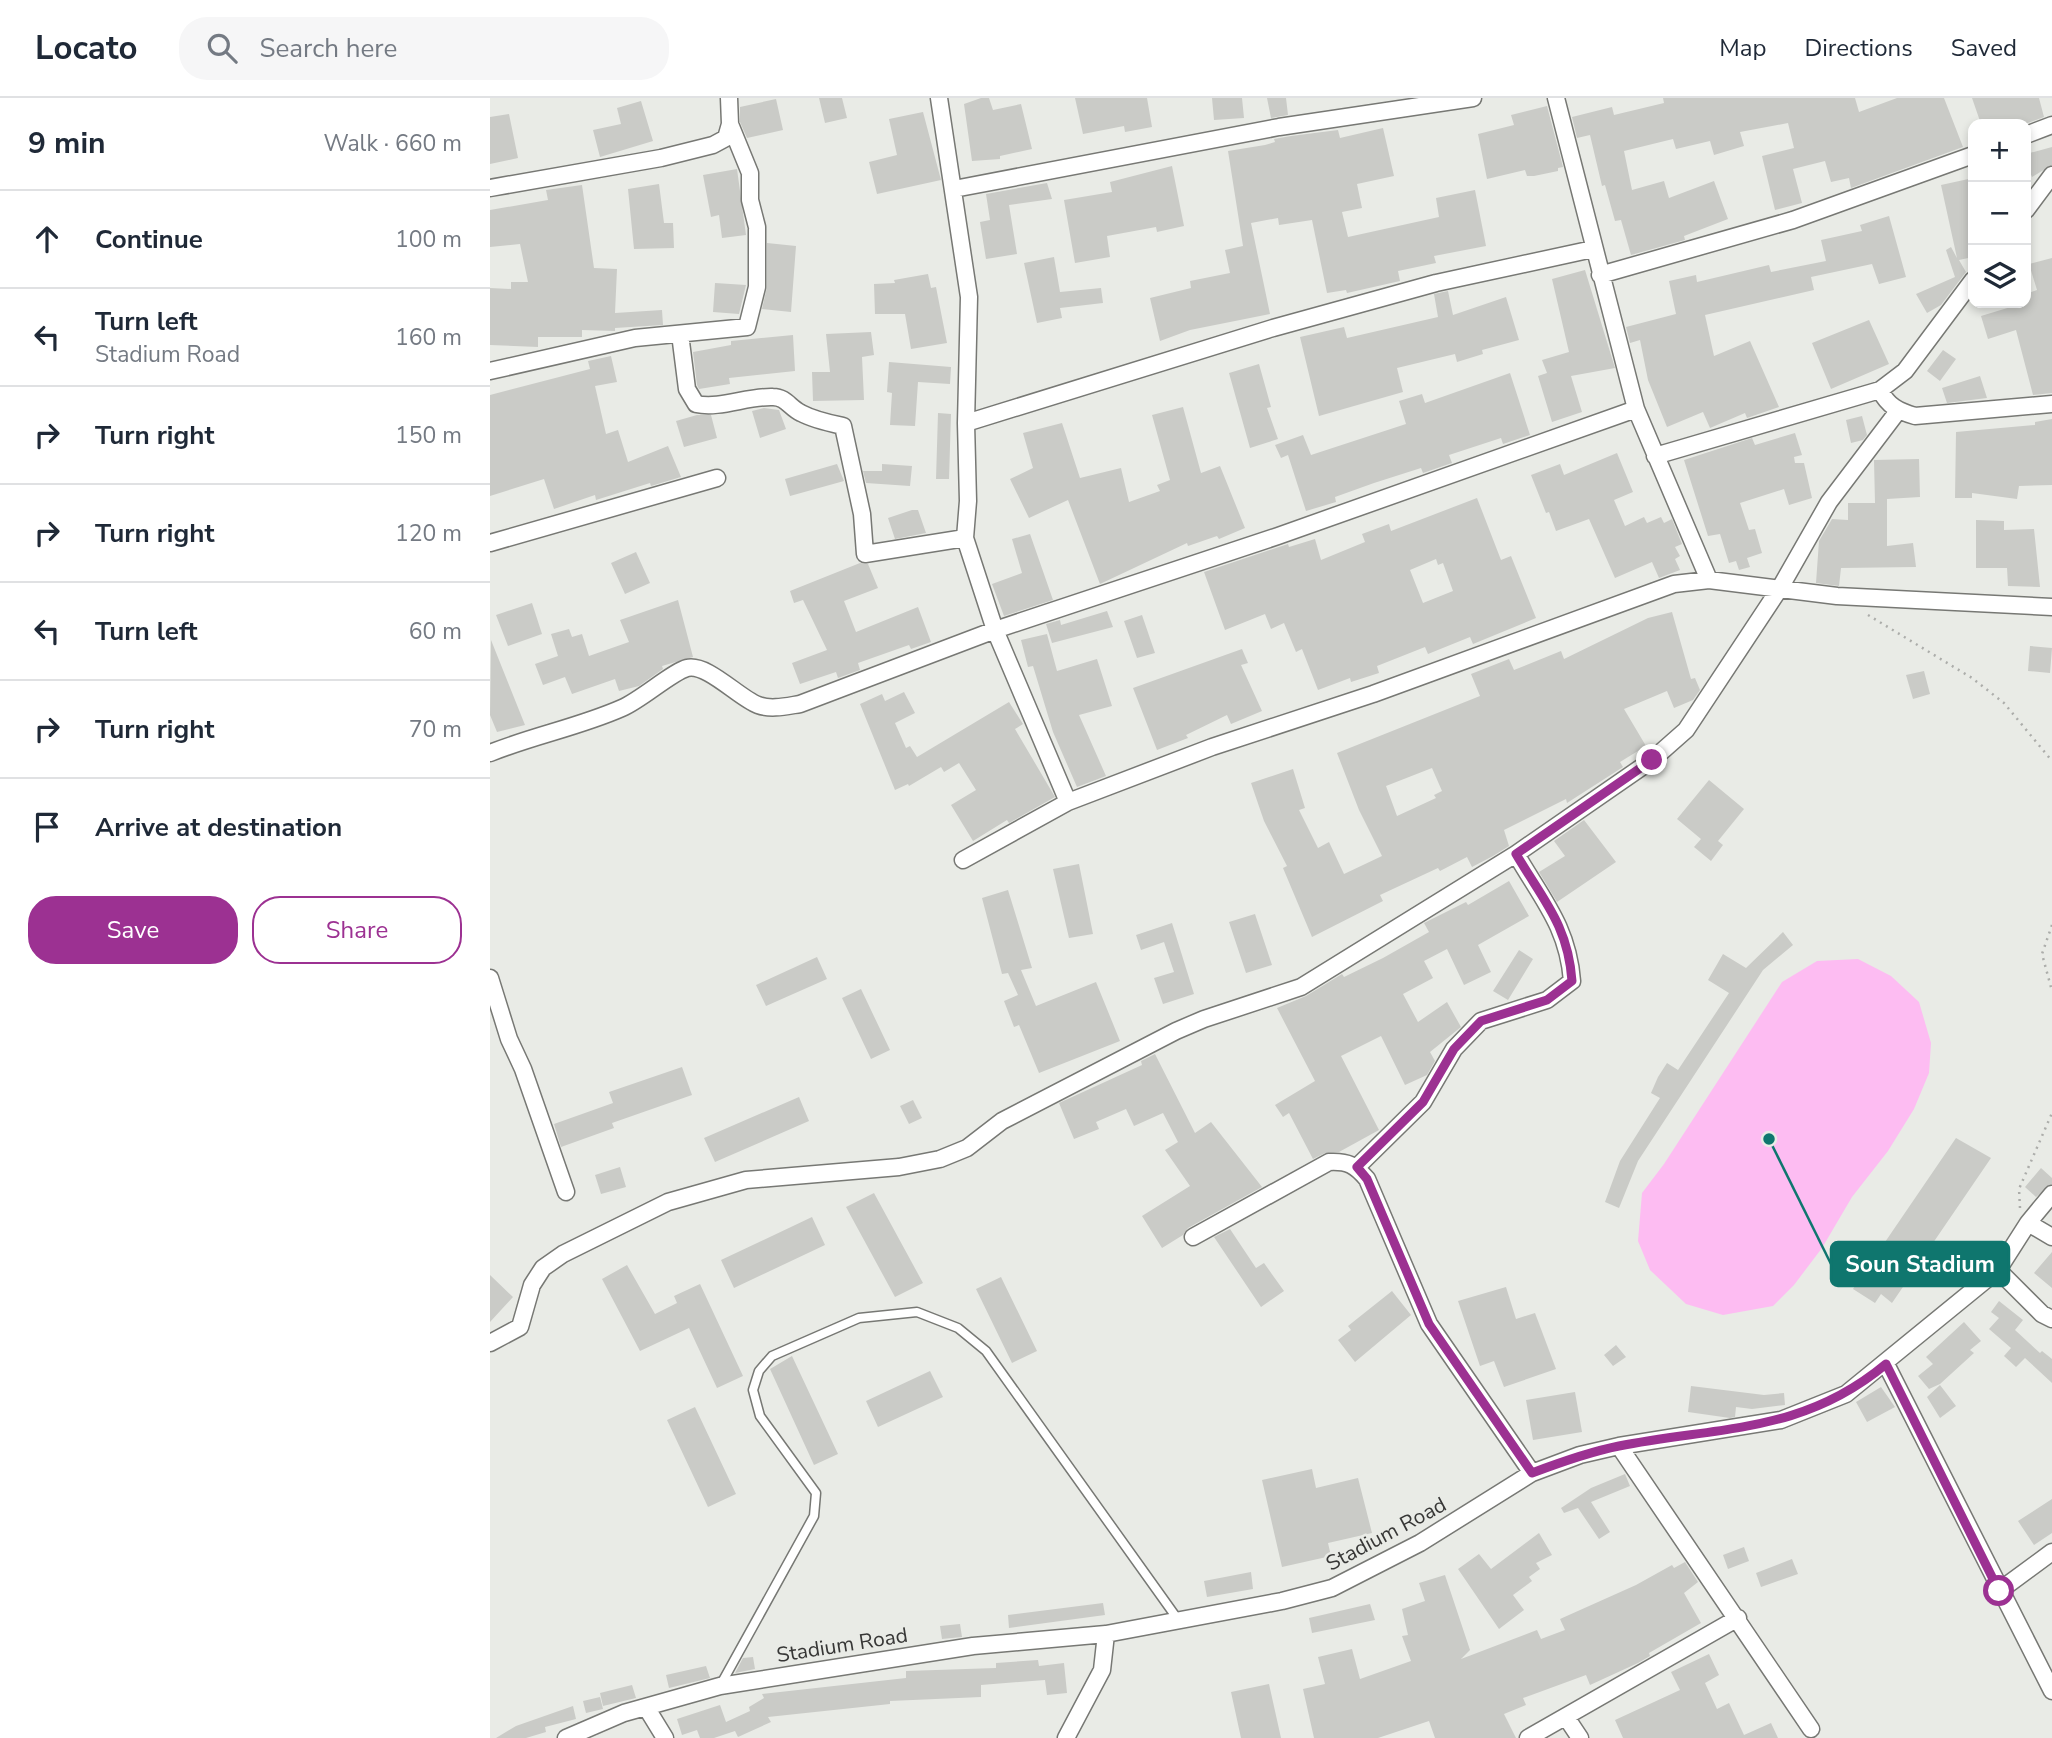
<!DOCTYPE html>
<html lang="en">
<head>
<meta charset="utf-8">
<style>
	:root { --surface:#fff; --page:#f6f6f7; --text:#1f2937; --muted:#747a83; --line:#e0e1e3; --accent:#9c3192 }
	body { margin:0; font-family:"Nunito Sans",sans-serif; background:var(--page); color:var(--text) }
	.controls { position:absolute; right:21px; top:21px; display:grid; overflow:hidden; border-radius:14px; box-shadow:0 4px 10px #0003 }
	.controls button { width:63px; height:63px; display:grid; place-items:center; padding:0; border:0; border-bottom:2px solid var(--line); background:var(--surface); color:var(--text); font:35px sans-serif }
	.stop { position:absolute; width:21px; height:21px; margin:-16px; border:5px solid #9c3192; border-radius:50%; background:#fff }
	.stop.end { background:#9c3192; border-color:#fff; box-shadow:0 2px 7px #0008 }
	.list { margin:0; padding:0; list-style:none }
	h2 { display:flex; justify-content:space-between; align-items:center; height:91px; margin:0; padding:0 28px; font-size:30px }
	h2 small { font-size:23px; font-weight:400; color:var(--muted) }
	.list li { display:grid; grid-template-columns:46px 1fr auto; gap:21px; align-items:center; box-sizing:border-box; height:98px; padding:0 28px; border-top:2px solid var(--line) }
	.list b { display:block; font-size:26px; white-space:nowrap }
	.list p { margin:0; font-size:23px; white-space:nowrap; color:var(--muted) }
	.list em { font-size:23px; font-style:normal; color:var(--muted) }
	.actions { display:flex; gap:14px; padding:21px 28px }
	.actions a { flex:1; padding:16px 0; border:2px solid var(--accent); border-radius:28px; text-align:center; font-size:24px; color:var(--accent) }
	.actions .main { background:var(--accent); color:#fff }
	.icon { flex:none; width:38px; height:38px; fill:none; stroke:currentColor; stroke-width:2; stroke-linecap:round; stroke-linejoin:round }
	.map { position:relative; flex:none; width:1562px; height:1640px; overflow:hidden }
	header { display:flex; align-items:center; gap:42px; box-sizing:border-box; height:98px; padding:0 35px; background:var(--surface); border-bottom:2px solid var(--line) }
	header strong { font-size:33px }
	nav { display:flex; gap:38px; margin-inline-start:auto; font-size:24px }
	.search { width:490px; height:63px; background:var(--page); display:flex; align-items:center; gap:18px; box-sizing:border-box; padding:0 24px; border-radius:28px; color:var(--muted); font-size:26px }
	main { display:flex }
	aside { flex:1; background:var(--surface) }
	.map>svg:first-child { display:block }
	.pitch { fill:#fdbcf2 }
	.building { fill:#cacbc7; fill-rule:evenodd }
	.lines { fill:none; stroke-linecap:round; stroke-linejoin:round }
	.lane-casing { stroke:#777874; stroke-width:11 }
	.street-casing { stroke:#777874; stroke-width:19 }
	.path { stroke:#acadaa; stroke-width:2.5; stroke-dasharray:2 5; stroke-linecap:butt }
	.lane { stroke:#fff; stroke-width:8 }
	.street { stroke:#fff; stroke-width:16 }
	.route { stroke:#9c3192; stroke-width:9 }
	.labels { text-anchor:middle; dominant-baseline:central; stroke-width:5; stroke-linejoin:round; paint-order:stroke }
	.street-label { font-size:21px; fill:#373736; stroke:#e9ebe6 }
	.leader { fill:none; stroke:#0f766e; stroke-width:2.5 }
	.callout-dot { fill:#0f766e; stroke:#e9ebe6; stroke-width:2.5 }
	.callout { fill:#0f766e; stroke:#0f766e; stroke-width:2.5 }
	.callout-label { font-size:23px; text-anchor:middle; font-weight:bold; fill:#fff }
</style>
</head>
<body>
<header>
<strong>Locato</strong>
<div class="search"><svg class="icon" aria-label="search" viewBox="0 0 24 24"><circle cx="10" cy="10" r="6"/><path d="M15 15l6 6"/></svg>Search here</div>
<nav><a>Map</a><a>Directions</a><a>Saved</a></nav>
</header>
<main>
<aside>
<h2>9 min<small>Walk · 660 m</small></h2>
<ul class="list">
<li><svg class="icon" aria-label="ahead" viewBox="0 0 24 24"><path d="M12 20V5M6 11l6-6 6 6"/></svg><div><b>Continue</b></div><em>100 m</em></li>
<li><svg class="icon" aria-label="left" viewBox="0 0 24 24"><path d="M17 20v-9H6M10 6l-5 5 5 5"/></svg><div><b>Turn left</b><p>Stadium Road</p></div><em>160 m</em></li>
<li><svg class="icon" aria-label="right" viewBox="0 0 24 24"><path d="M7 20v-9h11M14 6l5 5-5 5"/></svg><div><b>Turn right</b></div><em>150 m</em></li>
<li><svg class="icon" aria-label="right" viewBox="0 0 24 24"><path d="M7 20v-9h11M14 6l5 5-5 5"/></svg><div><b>Turn right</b></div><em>120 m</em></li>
<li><svg class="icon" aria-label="left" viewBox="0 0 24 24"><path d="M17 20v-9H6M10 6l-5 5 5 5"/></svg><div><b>Turn left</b></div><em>60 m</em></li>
<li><svg class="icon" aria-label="right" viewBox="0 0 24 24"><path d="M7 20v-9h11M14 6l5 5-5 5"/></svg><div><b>Turn right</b></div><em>70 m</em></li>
<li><svg class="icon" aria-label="arrive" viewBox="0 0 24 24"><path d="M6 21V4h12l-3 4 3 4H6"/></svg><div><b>Arrive at destination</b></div></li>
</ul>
<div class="actions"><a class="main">Save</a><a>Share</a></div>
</aside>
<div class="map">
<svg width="1562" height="1640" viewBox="0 0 1562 1640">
	<rect width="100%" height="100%" fill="#e9ebe6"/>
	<!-- pitch -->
	<path class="pitch" d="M1368 861 1401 878 1429 904 1441 945 1439 975 1424 1011 1398 1053 1362 1099 1332 1150 1304 1187 1283 1208 1233 1217 1196 1206 1160 1172 1148 1143 1152 1095 1174 1066 1292 884 1327 863Z"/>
	<!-- building -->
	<path class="building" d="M329 0H352L357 20 335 25Z
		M491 0H499L503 12 531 6 542 51 510 58V61L482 63 474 6Z
		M585 0H657L662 29 635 34 634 28 593 36Z
		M722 0H752L754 20 724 22Z
		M777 0H796L798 17 781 20Z
		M1173 0H1365L1369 14 1407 0H1454L1473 49 1361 90 1359 80 1341 84 1335 63 1303 71 1312 105 1285 112 1272 58 1304 50 1298 25 1250 34 1254 48 1224 57 1220 43 1186 51 1183 41 1134 53 1142 92 1174 83 1179 100 1224 83 1238 121 1194 138 1195 142 1141 157 1131 122 1125 123 1115 87 1112 88 1100 37 1087 40 1082 19 1122 9 1124 17 1174 5Z
		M1482 0H1549L1554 19 1535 26H1491Z
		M286 1 293 32 257 40 250 24V9Z
		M151 3 163 43 110 59 103 32 131 26 127 10Z
		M1057 8 1073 69 1068 70V73L1044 78H1037L1035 72 997 81 988 36 1024 27 1021 17Z
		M433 14 451 82 387 96 379 64 407 57 399 21Z
		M19 16 28 60 0 66V19Z
		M893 30 904 78 867 86 872 110 852 114 858 139 949 119 946 100 985 92 996 148 944 158 946 165 908 173 910 183 857 195 856 192 837 195 822 122 789 127 788 120 761 125 780 216 700 232 670 243 660 200 701 190 700 183 740 175 735 152 753 148 738 53 775 47 785 44 784 41 801 38 848 32 850 40Z
		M1562 49V67L1542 79 1539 72 1536 73V56Z
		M682 68 694 128 667 134 666 129 617 138 620 159 585 165 574 102 622 94 620 84Z
		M247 71 256 137 232 140 229 117 221 119 213 77Z
		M1483 80V159L1469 162 1476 174 1451 207 1437 215 1426 196 1465 179 1456 152 1461 149 1467 160 1451 87Z
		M557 85 562 101 519 107 527 156 496 161 490 124 500 122 496 96Z
		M169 86 174 125H183L184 150 144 151 138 91Z
		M92 87 104 170 127 171 125 215 172 212 173 227 125 230V233L92 232V239H48V249L0 247V190L21 191V184H38L30 146 0 149V112L58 102 56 92Z
		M1399 118 1416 179 1389 186 1382 166 1321 179 1324 192 1215 217 1224 258 1260 243 1289 309 1257 320 1255 315 1220 330 1213 314 1177 329 1158 282 1150 242 1140 245 1136 229 1186 216 1179 183 1206 177 1207 184 1279 167 1281 174 1336 163 1331 142 1372 133 1370 127Z
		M277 145 306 148 301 214 272 211 277 189Z
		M564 159 570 194 611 190 613 205 570 210 572 220 547 225 534 165Z
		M1562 160V295L1543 297 1526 232 1498 241 1491 218 1524 208 1523 205H1536V196L1547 192 1539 166Z
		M1095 172 1125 270 1081 278 1092 314 1062 324 1048 278 1057 275 1052 262 1079 254 1062 181Z
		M438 176 441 190 446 189 457 245 421 251 415 216H385L384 186 405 185 404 182Z
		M225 185 256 187 249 216 223 214Z
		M958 193 963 217 1016 199 1029 242 992 252 993 256 967 264 965 256 907 270 913 294 829 318 810 239 854 229 857 240 948 219 944 196Z
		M1379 222 1399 266 1341 291 1322 245Z
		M381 234 384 257 372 259 374 302 323 303 322 274H340L336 236Z
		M303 237 305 273 239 280 240 286 209 291 207 287 203 254 241 247V243Z
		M1453 252 1466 261 1450 283 1437 273Z
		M121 258 127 284 105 288 116 336 128 332 138 364 178 348 191 379 161 388 160 385 106 402 105 397 64 411 54 381 0 398V297L100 271 98 263Z
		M399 264 461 269 460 286 428 284 425 328 400 327 402 295 397 294Z
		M769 266 781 309 777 310 788 341 760 350 739 275Z
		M1020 275 1040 337 1013 346 1011 340 959 357 962 365 933 375 931 370 884 385 845 399 846 404 816 413 798 357 791 360 785 347 813 337 821 357 916 326 909 303 932 296 935 305Z
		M1490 278 1497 300 1457 305 1452 290Z
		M693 309 711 375 730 368 755 430 729 441 727 438 698 448 697 445 610 486 578 402 539 420 520 381 543 370 533 335 572 325 590 380 631 370 639 404 670 393 667 387 680 382 662 317Z
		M274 310 289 312 296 331 270 340 262 313Z
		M448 315 461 316 459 381H446Z
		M207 317H221L227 340 194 349 186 323Z
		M1372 318 1377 337 1373 342 1361 345 1356 322Z
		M1562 321V387L1529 388 1527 401 1482 395V400H1465L1466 334 1545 327V324Z
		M1305 335 1312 357 1304 359 1305 365H1314L1322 400 1299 407 1294 391 1250 405 1259 432 1265 431 1272 455 1257 460 1260 469 1249 472 1246 463 1239 465 1230 436 1218 438 1194 362 1262 340 1265 347Z
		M1127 355 1143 394 1124 402 1135 428 1154 419 1157 425 1171 419 1174 425 1182 421 1192 446 1185 449 1190 458 1185 461 1190 472 1169 480 1162 464 1125 480 1099 421 1066 433 1059 414 1056 415 1041 377 1070 366 1074 377Z
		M1429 361 1430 399 1397 401V448L1423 445 1426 469 1351 470 1349 488 1326 485 1329 443 1342 421 1358 422V405H1385L1384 362Z
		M347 366 354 383 300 398 295 381Z
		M392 366 422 368 420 388 376 385 373 373H392Z
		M987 400 1011 462 1021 458 1046 520 983 546 980 539 938 556 935 549 887 568 889 575 861 584 860 580 828 592 812 551 806 554 794 525 781 531 775 516 735 532 714 474 798 446 799 449 825 441 831 462 875 444 872 436 899 426 901 433ZM946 461 948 467 953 465 963 493 933 505 920 472Z
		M422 412H428L436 435 405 441 398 420Z
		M1486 422 1514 423V432L1544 431 1550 489 1518 488 1517 470H1486Z
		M540 436 563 502 514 518 502 486 532 475 522 441Z
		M146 454 160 485 135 496 121 465Z
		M370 465 378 466 388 490 354 503 366 534 428 509 441 544 421 551 419 547 368 565 370 572 348 580 346 574 310 586 302 565 337 552 313 502 304 505 300 493Z
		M188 502 203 559 172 568 173 571 149 588 129 593 125 581 82 596 75 579 53 587 45 566 68 558 61 536 79 531 82 539 92 536 99 558 139 544 130 522Z
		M42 505 52 536 18 548 6 517Z
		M617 513 623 529 562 545 556 526 570 522 571 527Z
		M1182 514 1201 581 1205 580 1210 592 1203 602 1184 610 1177 593 1134 611 1156 648 1130 664 1133 669 1077 705 1076 701 1014 732 1019 748 1003 758 982 769 977 759 950 773 948 770 890 797 893 803 822 839 793 770 797 768 774 723 761 685 803 671 815 710 809 712 828 750 839 744 854 776 892 758 869 712 847 655 990 598 981 576 1019 561 1024 572 1071 553 1074 561 1158 520ZM942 670 952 693 944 697 946 700 907 718 896 688Z
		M652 517 665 555 647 560 634 523Z
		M557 536 567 573 607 561 622 608 589 617 616 678 587 689 563 634 543 568 538 569 531 542Z
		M1 542 35 627 7 634 0 617Z
		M1540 548 1562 550 1560 575 1538 573Z
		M752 551 758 565 751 567 772 613 741 626 737 617 696 637 698 640 667 652 643 590Z
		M1434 573 1440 596 1423 601 1416 577Z
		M414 594 425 615 405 625 416 650 420 648 427 659 519 604 533 626 525 631 565 699 519 725 517 722 483 743 461 707 486 692 469 665 454 674 451 669 419 688 418 686 405 692 370 606 392 596 395 603Z
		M1219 682 1254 711 1228 743 1233 747 1221 763 1204 749 1211 741 1187 721Z
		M1094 722 1126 764 1067 804 1049 774 1075 758 1064 743Z
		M589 766 603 836 579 840 563 771Z
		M1019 783 1039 818 988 847 1001 874 974 887 957 851 934 863 943 880 913 896 928 924 957 904 971 929 940 954 945 963 937 977 915 987 891 938 851 958 889 1032 849 1054 835 1055 823 1061 799 1015 793 1019 785 1007 825 983 787 910 816 898 852 876 854 879 893 860 939 834 934 825 976 804 978 807Z
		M518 792 542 870 531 872 546 908 606 884 630 943 549 975 529 927 524 929 514 903 528 897 518 875 512 876 492 800Z
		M765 816 782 867 756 875 739 824Z
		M682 825 704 896 673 906 664 880 684 874 674 844 651 852 646 837Z
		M1293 834 1303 847 1273 872 1148 1063 1129 1110 1115 1104 1130 1063 1170 1000 1161 995 1168 979 1177 965 1188 972 1239 895 1218 882 1233 856 1256 870Z
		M1029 852 1043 861 1018 902 1003 893Z
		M327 859 337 881 276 908 266 887Z
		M371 891 400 952 381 961 352 900Z
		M665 956 705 1035 721 1024 772 1089 698 1130 693 1137 672 1150 652 1118 700 1088 675 1052 688 1044 673 1015 644 1028 636 1011 606 1024 609 1031 584 1041 569 1005 652 967 651 963Z
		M192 969 202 997 122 1025 124 1030 71 1049 64 1026 123 1005 119 994Z
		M309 999 319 1023 225 1064 214 1040Z
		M423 1002 432 1020 419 1026 410 1008Z
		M1466 1040 1501 1060 1402 1205 1391 1196 1385 1205 1363 1191Z
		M130 1069 136 1089 111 1096 105 1077Z
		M1551 1070 1562 1080V1086L1546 1099 1535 1089Z
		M384 1095 433 1185 405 1199 356 1109Z
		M322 1119 335 1147 244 1190 231 1162Z
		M740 1131 766 1170 774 1165 794 1193 771 1209 724 1139Z
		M1562 1154V1190L1544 1175Z
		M137 1167 165 1216 187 1205 184 1198 210 1186 253 1278 227 1290 199 1230 150 1253 112 1181Z
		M0 1177 23 1199 0 1224Z
		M511 1179 547 1253 522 1265 486 1191Z
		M1016 1189 1026 1221 1045 1215 1066 1271 1014 1289 1004 1263 990 1268 968 1203Z
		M902 1193 921 1217 865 1264 848 1242 861 1232 858 1228Z
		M1509 1203 1533 1222 1525 1232 1550 1255 1552 1253 1562 1261V1285L1535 1260 1526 1269 1514 1258 1521 1250 1499 1231 1509 1220 1501 1214Z
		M1474 1224 1491 1243 1480 1252 1484 1255 1450 1286 1439 1291 1428 1278 1443 1266 1436 1259Z
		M1126 1247 1136 1259 1123 1268 1114 1257Z
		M302 1258 348 1356 324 1367 280 1271Z
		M440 1273 453 1299 388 1329 376 1303Z
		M1450 1287 1466 1308 1450 1320 1437 1299Z
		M1201 1288 1274 1297 1294 1295 1295 1307 1262 1311 1246 1309 1245 1319 1240 1320 1198 1314Z
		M1391 1289 1405 1309 1377 1324 1366 1304Z
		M1085 1294 1092 1334 1043 1342 1036 1302Z
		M205 1309 246 1396 218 1409 177 1322Z
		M822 1371 826 1390 868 1380 882 1435 838 1445 841 1458 792 1469 772 1382Z
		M1135 1376 1140 1388 1101 1404 1120 1434 1109 1441 1088 1410 1074 1415 1071 1410 1101 1390Z
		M1562 1401V1435L1544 1447 1528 1423Z
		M1049 1435 1062 1457 1046 1465 1050 1471 1039 1479 1042 1483 1023 1497 1034 1512 1009 1531 968 1471 989 1456 1001 1471Z
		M1254 1449 1259 1463 1238 1471 1233 1457Z
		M1302 1461 1308 1476 1271 1489 1266 1475Z
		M1195 1464 1208 1484 1194 1495 1211 1525 1159 1555 1160 1558 1148 1565 1100 1587 1096 1577 1033 1600 1036 1607 1014 1616 1026 1640H945L939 1623 888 1640H824L813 1591 835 1586 828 1559 862 1551 870 1581 921 1563 912 1538 918 1537 912 1511 935 1503 929 1485 955 1477 980 1552 971 1561 1047 1532 1051 1541 1075 1532 1070 1521 1146 1487 1182 1467 1184 1470Z
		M761 1474 763 1491 717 1499 714 1483Z
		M613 1505 615 1517 519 1530 518 1517Z
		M880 1506 885 1522 822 1535 819 1520Z
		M470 1526 472 1539 452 1541 450 1528Z
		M1219 1556 1229 1577 1215 1585 1227 1611 1239 1605 1254 1637 1281 1625 1288 1640H1133L1125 1622 1190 1592 1181 1574Z
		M263 1559 265 1571 245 1575 253 1560Z
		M548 1562 549 1568 574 1565 577 1595 557 1597 555 1582 491 1587V1599L400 1603V1606L278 1619 281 1624 248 1639 245 1633 224 1640H210L207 1632 192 1637 187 1621 230 1607 236 1624 260 1613 259 1609 274 1600 272 1596 416 1580V1573L506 1570V1565Z
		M216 1568 220 1580 179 1590 176 1577Z
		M779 1586 791 1640H751L741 1594Z
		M142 1587 146 1600 113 1608 110 1595Z
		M110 1599 113 1611 96 1615 93 1603Z
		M83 1608 86 1621 55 1629 56 1634 36 1640H6L26 1628Z"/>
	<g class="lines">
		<defs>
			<path id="lane" d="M230 1588 324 1418 326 1395 270 1318 263 1292 269 1273 282 1258 369 1220 427 1214 468 1230 496 1253 689 1523"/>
			<path id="street" d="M449 0 479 199 476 325 478 403 475 440 505 532 578 704
				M1066 0 1146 311 1219 482
				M1536 37 1562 27
				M0 90 171 60 223 47 236 40 240 26 239 0
				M464 91 789 29 983 0
				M1536 112 1562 77
				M1110 177 1303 122 1483 57
				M190 236 197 291 206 306C231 311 257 298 283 299 296 299 300 310 311 315 324 322 339 325 353 328L372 416 375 456 475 440
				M0 273 145 240 257 229 267 189V129L260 102V75L240 26
				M1390 292C1398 308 1408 313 1425 318L1562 306
				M476 325 783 230 946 185 1103 151
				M1165 358 1390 292 1415 273 1483 182
				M0 445 227 380
				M0 655C45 637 89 629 132 610 151 602 182 574 197 570 217 565 249 600 268 607 281 612 297 608 310 606L505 532 788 438 1146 311
				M473 762 578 704 722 649 883 596 1184 486 1219 482 1347 498 1562 509
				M0 880 19 941 33 971 76 1094
				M867 1069 933 1004 964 951 991 923 1057 902 1082 883C1078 829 1052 801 1026 756
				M1538 1125 1562 1139
				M703 1139 839 1064C858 1063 865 1067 877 1081L939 1226 1042 1375
				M1508 1172 1552 1216 1562 1221
				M0 1245 30 1229 42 1187 53 1170 73 1156 178 1104 256 1082 409 1069 450 1061 477 1050 512 1023 686 933 714 921 811 889 1026 756 1162 662 1196 632 1290 490 1339 404 1408 313
				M1396 1266 1562 1593
				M1129 1348 1321 1631
				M1509 1493 1562 1454
				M156 1609 175 1640
				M1076 1619 1090 1640
				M76 1640 134 1615 230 1588 483 1548 616 1536 792 1503 842 1490 930 1445 1042 1375 1090 1357 1129 1348 1291 1322 1356 1296 1508 1172 1538 1125 1562 1096
				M576 1640 612 1572 616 1536
				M1038 1640 1248 1520"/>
		</defs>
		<!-- lane casing -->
		<use href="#lane" class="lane-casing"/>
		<!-- street casing -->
		<use href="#street" class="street-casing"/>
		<!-- path -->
		<path class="path" d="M1378 517 1482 580 1514 605 1562 663
			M1562 827 1552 856 1562 893
			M1530 1110 1529 1091 1562 1015"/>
		<!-- lane -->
		<use href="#lane" class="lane"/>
		<!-- street -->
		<use href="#street" class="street"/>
	</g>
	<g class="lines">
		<!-- route -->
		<path class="route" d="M1162 662 1026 756C1053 802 1078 827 1082 883L1057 902 991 923 964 951 933 1004 867 1069 877 1081 939 1226 1042 1375C1071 1364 1099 1354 1129 1348 1230 1328 1312 1336 1396 1266L1509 1493"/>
	</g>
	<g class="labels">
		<!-- street labels -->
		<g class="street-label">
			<text transform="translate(896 1436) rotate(-28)">Stadium Road</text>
			<text transform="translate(352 1547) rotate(-9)">Stadium Road</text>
		</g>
	</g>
	<!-- callouts -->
	<path class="leader" d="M1279 1041L1341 1166"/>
	<circle class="callout-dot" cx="1279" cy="1041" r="7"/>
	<rect class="callout" x="1341" y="1144" width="178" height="44" rx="7"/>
	<g class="callout-label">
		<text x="1430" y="1174">Soun Stadium</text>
	</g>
</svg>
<div class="controls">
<button>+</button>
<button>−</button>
<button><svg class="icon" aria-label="layers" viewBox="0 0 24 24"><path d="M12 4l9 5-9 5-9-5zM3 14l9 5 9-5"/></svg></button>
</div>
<div class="stop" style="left:1509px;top:1493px"></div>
<div class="stop end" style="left:1162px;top:662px"></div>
</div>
</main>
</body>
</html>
